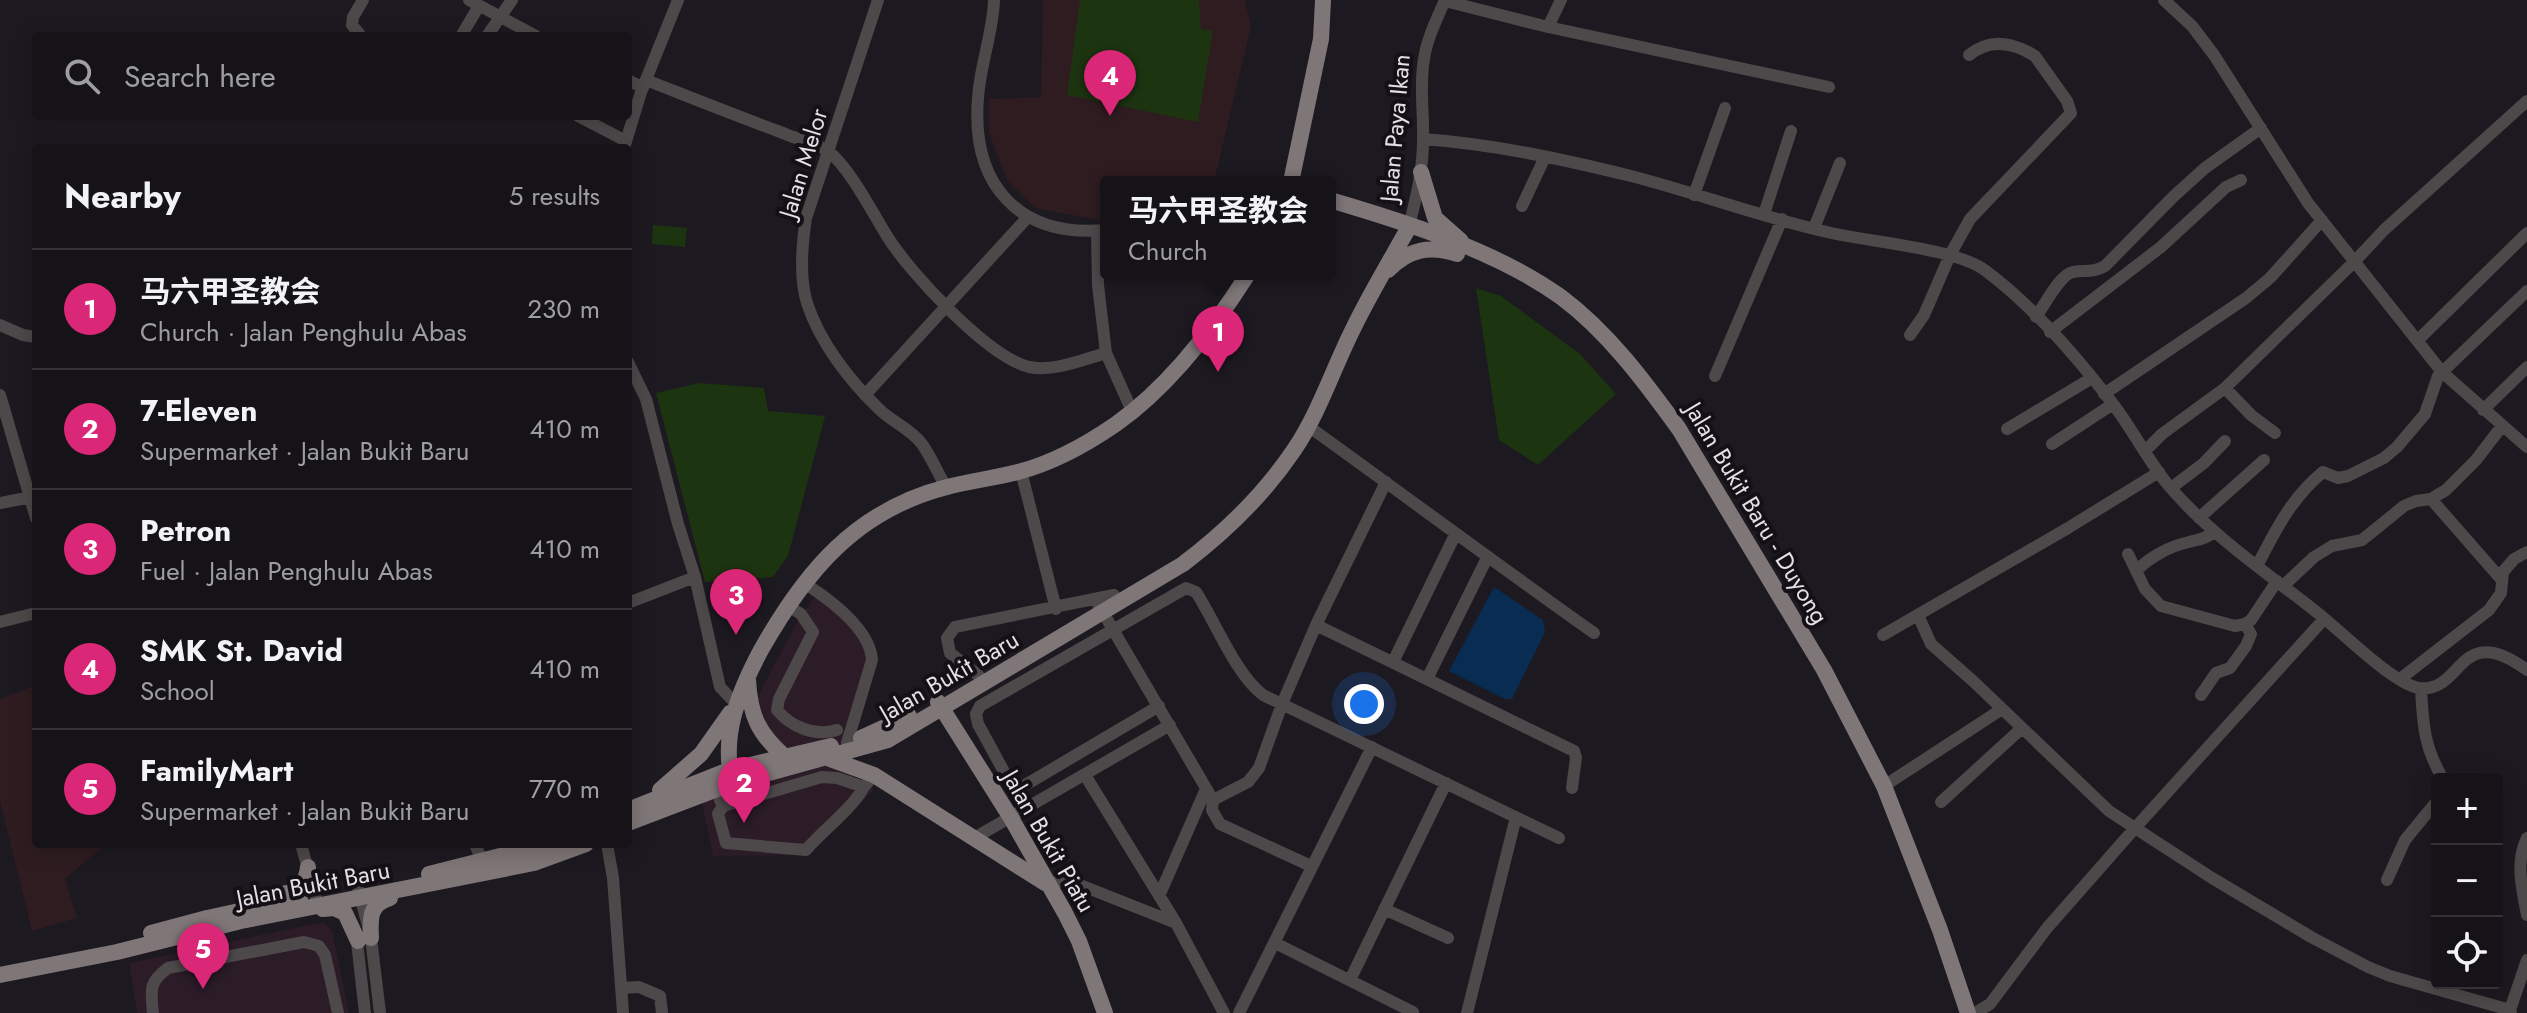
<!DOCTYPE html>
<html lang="en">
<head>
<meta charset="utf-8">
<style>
	:root { --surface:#161318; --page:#232025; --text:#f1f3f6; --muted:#9e9ea2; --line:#353237; --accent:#db2777 }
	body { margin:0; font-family:Jost,"Noto Sans SC",sans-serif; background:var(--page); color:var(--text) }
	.controls { position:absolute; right:24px; bottom:24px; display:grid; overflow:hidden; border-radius:8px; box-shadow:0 4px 20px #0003 }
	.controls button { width:72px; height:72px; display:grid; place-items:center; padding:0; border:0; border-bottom:2px solid var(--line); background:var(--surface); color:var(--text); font:40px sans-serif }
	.you { position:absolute; left:1364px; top:704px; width:28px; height:28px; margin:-20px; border:6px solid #fff; border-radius:50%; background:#1a73e8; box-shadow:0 0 0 12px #1a73e833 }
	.badge { display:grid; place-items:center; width:52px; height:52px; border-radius:50%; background:var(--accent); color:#fff; font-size:26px; font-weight:700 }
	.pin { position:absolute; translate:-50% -66px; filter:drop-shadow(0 2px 4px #0008) }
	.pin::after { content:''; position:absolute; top:42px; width:28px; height:24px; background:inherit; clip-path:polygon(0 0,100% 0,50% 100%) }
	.popup { position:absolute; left:1100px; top:176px; width:236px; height:104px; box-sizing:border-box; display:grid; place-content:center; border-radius:8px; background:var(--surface); filter:drop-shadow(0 2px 6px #0005); font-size:26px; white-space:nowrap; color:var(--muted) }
	.popup b { font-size:30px; color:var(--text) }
	.popup::after { content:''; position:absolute; left:50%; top:100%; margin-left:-16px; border:16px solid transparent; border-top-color:var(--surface) }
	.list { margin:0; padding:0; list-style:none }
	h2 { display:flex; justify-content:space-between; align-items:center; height:104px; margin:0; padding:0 32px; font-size:34px }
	h2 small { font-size:26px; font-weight:400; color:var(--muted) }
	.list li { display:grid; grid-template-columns:52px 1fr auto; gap:24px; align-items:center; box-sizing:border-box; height:120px; padding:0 32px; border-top:2px solid var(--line) }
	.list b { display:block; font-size:30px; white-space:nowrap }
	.list p { margin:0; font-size:26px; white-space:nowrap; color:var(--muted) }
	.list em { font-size:26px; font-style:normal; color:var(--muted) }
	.icon { flex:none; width:44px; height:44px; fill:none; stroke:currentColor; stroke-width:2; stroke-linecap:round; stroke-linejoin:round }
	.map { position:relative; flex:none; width:2527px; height:1013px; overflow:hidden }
	.search { position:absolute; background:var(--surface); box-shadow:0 4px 20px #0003; left:32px; top:32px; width:600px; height:88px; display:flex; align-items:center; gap:20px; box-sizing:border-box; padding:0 28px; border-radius:8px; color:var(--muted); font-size:30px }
	.panel { position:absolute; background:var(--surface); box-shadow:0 4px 20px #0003; left:32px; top:144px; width:600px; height:704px; border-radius:8px }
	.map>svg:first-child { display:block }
	.commercial { fill:#2b1c28 }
	.education { fill:#2e1c20 }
	.green { fill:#1d3411 }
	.water { fill:#092c53 }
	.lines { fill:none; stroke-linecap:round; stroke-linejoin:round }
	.minor { stroke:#4d4849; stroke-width:12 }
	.major { stroke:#7f7678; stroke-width:16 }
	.labels { text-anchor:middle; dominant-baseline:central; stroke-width:8; stroke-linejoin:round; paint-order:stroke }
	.street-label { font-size:24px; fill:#e4e1e6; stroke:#141016 }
</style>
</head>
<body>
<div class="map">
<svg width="2527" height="1013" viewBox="0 0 2527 1013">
	<rect width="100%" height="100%" fill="#1d1920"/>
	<!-- commercial -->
	<path class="commercial" d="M822 586 849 609 878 657 844 771 874 790 808 855 713 856 702 802 772 782 774 748 751 717 762 688 796 624Z
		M323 922 332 930 349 1013H137L129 963Z"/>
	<!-- education -->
	<path class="education" d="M1043 0H1245L1251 26 1214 182H1106V218L1098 220 1035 208 1007 180 989 133V99L1041 97Z
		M36 685V844H106L65 879 77 918 32 931 0 801V699Z"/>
	<!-- green -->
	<path class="green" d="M1080 0H1199L1201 29 1213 31 1198 122 1067 95Z
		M653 225 687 228 685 247 652 244Z
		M1476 288 1501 296 1580 354 1616 394 1538 465 1499 440Z
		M699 383 764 388 768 411 825 416 788 556 773 577 705 582 656 393Z"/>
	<!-- water -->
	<path class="water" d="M1494 587 1543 620 1545 632 1512 699H1505L1449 671Z"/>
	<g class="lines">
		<!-- minor -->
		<path class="minor" d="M469 0 536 36
			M878 0 806 218C802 244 799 277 807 303 820 343 850 381 879 409 892 422 911 429 922 444 931 457 938 473 946 487
			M994 0C993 33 980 65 978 98 971 184 1018 238 1106 230
			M2164 0 2192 26 2214 55 2308 203 2442 372 2527 447
			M1445 1 1548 27 1829 87
			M1548 27 1561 0
			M361 36 352 25 353 17 363 0
			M461 36 479 6
			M487 36 512 0
			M628 80 643 88
			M646 80C692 98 737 116 783 133 796 139 817 143 828 151 850 168 872 212 887 236 909 272 988 357 1029 367 1054 372 1082 360 1106 353L1098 285 1097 231
			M578 116 626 141
			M1423 139C1493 144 1562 159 1631 176 1697 193 1761 217 1827 232 1868 242 1956 248 1986 271 2034 307 2077 357 2113 404 2133 430 2148 461 2169 486 2210 534 2264 571 2314 610 2338 629 2360 651 2384 669 2394 676 2407 686 2419 688 2463 694 2458 619 2527 670
			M624 148 641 92 678 0
			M1694 195 1725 108
			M1522 206 1545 157
			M1764 214 1791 131
			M1409 227C1416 198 1423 170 1423 140 1424 113 1419 86 1424 59 1427 38 1437 19 1445 0
			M1814 228 1840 163
			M2036 317C2044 306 2060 274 2073 272 2086 270 2093 273 2105 266L2174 196 2205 168 2261 128
			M0 325 23 335 36 337
			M2050 332 2161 247 2226 187 2241 180
			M1910 335 1924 315 1950 255 1970 219 2071 113 2067 101 2035 56C2013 42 1990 38 1969 55
			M2418 340 2527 233
			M1106 353 1132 411
			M628 362 646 399 678 524 695 577 720 687 736 704
			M1715 376 1782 219
			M2225 388 2251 415 2275 433
			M2104 394 2246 298 2270 278 2322 220
			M0 395 36 518
			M865 395 1027 218
			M2483 410 2527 367
			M1308 426C1404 495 1498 565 1594 633
			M2007 429 2092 378
			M2052 444 2113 404
			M2145 451 2162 434 2225 388 2355 261 2384 230 2527 101
			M1021 471 1056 609
			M2171 488 2204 463 2225 441
			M2431 499 2501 579
			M0 503 31 497
			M2199 518 2264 460
			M2128 554 2145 589 2161 606 2235 626 2245 624 2251 620 2277 581
			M2257 566C2275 531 2292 497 2323 472L2338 478 2348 476 2384 458 2397 447 2425 414 2438 376 2527 291
			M2136 571C2150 557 2170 546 2189 542 2200 539 2205 539 2214 532
			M804 583C829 599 870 628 872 660L847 743
			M2283 586 2314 557 2332 546 2362 540 2404 506 2416 501 2431 499 2446 490 2476 460 2502 426
			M628 603 695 577
			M1098 604 1213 800 1212 810 1220 824 1311 866
			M788 606 801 614 813 632 779 699 777 710C791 727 815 737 837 730
			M1918 615 1931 644 1973 681 2109 811 2135 828 2324 619
			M0 622 36 613
			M1316 625 1574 751 1576 758 1572 788
			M1883 635 2068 528 2159 472
			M1393 662 1455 535
			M1427 679 1487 558
			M2400 679 2489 610 2501 593 2503 572 2514 559 2527 552
			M985 684 978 675 950 653 947 638 955 627 1114 595
			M2421 689C2423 725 2424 747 2443 779
			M2201 695 2216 673 2230 668 2246 646 2251 634 2245 624
			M1085 775 1176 923 1224 1013
			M1884 786 2002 709
			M1015 791 1159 706
			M720 800 723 806 822 777 837 778 864 787 869 781
			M1213 800 1248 782 1259 768 1282 704 1316 625 1386 482
			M1941 802 2022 728
			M723 806 718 814 726 843 806 850C825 828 850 811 864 787
			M1025 810 978 724 976 714 980 706 1186 588 1196 592C1215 621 1236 675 1263 695L1559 838
			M976 837 1170 725
			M2527 838C2515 862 2522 889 2527 915
			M301 844 318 905
			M475 844 482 861
			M607 844 613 878 623 1013
			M2387 880 2405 840 2437 801
			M1046 884 1060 881 1075 883 1176 923
			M358 888 371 938 380 1013
			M1159 896 1206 789
			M1384 909 1448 938
			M356 933 365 1013
			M1275 943 1413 1012
			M1350 980 1446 783
			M621 988 639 987 660 996 662 1013
			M2510 1010 2527 960
			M153 1013C151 990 148 983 168 968L304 942 319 946 325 955 338 1013
			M1239 1013 1372 747
			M1467 1013 1516 817
			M1975 1013 1990 1004 2047 928 2135 828 2212 878 2311 937 2368 967 2390 976 2510 1010 2511 1013"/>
		<!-- major -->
		<path class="major" d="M1421 172 1435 218 1461 241
			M1291 182 1321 39 1323 0
			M1330 200C1405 222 1497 251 1561 297 1608 332 1645 382 1679 429L1824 670 1884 786 1940 930 1968 1013
			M1388 270C1409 249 1430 245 1457 254
			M748 680C750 715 758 733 784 756
			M938 702 1011 818 1065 913 1079 941 1105 1013
			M861 738 909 716
			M830 759 874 775 1045 883
			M733 783C720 737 739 691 761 650 805 572 856 510 947 487 970 481 995 478 1018 472 1053 463 1087 444 1116 424 1170 386 1213 329 1248 274
			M660 790 701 754 730 713
			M628 810 729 770 831 746
			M628 823 733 783 888 740 1183 564C1224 533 1265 493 1294 450 1319 413 1333 369 1353 329 1370 294 1390 261 1409 227
			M429 874 547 844
			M282 894C299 891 306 884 308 867
			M323 909 334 908 345 913 358 941
			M151 933 207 918 300 898
			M371 938C370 919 369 904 390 898
			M0 975 117 952 241 921 534 863 586 844"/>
	</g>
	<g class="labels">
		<!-- street labels -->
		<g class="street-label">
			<text transform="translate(1395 128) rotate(-85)">Jalan Paya Ikan</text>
			<text transform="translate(803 163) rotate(-73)">Jalan Melor</text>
			<text transform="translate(1757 513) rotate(59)">Jalan Bukit Baru - Duyong</text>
			<text transform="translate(949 676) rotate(-30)">Jalan Bukit Baru</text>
			<text transform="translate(1049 841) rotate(60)">Jalan Bukit Piatu</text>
			<text transform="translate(313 884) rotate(-11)">Jalan Bukit Baru</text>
		</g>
	</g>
</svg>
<div class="controls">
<button>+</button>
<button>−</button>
<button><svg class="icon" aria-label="locate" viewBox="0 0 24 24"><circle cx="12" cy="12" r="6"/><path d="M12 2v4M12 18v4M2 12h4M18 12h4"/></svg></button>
</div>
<div class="you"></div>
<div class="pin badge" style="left:1218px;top:372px">1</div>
<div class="popup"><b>马六甲圣教会</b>Church</div>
<div class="pin badge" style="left:744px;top:823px">2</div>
<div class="pin badge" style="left:736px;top:635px">3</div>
<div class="pin badge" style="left:1110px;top:116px">4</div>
<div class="pin badge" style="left:203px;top:989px">5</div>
<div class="search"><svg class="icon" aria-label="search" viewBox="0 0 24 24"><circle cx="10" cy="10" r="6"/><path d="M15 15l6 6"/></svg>Search here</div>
<section class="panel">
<h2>Nearby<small>5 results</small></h2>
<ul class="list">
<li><span class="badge">1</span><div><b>马六甲圣教会</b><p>Church · Jalan Penghulu Abas</p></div><em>230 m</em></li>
<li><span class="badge">2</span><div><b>7-Eleven</b><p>Supermarket · Jalan Bukit Baru</p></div><em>410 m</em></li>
<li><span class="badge">3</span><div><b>Petron</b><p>Fuel · Jalan Penghulu Abas</p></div><em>410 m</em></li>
<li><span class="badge">4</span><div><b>SMK St. David</b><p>School</p></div><em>410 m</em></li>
<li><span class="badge">5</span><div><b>FamilyMart</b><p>Supermarket · Jalan Bukit Baru</p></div><em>770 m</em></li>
</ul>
</section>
</div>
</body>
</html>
